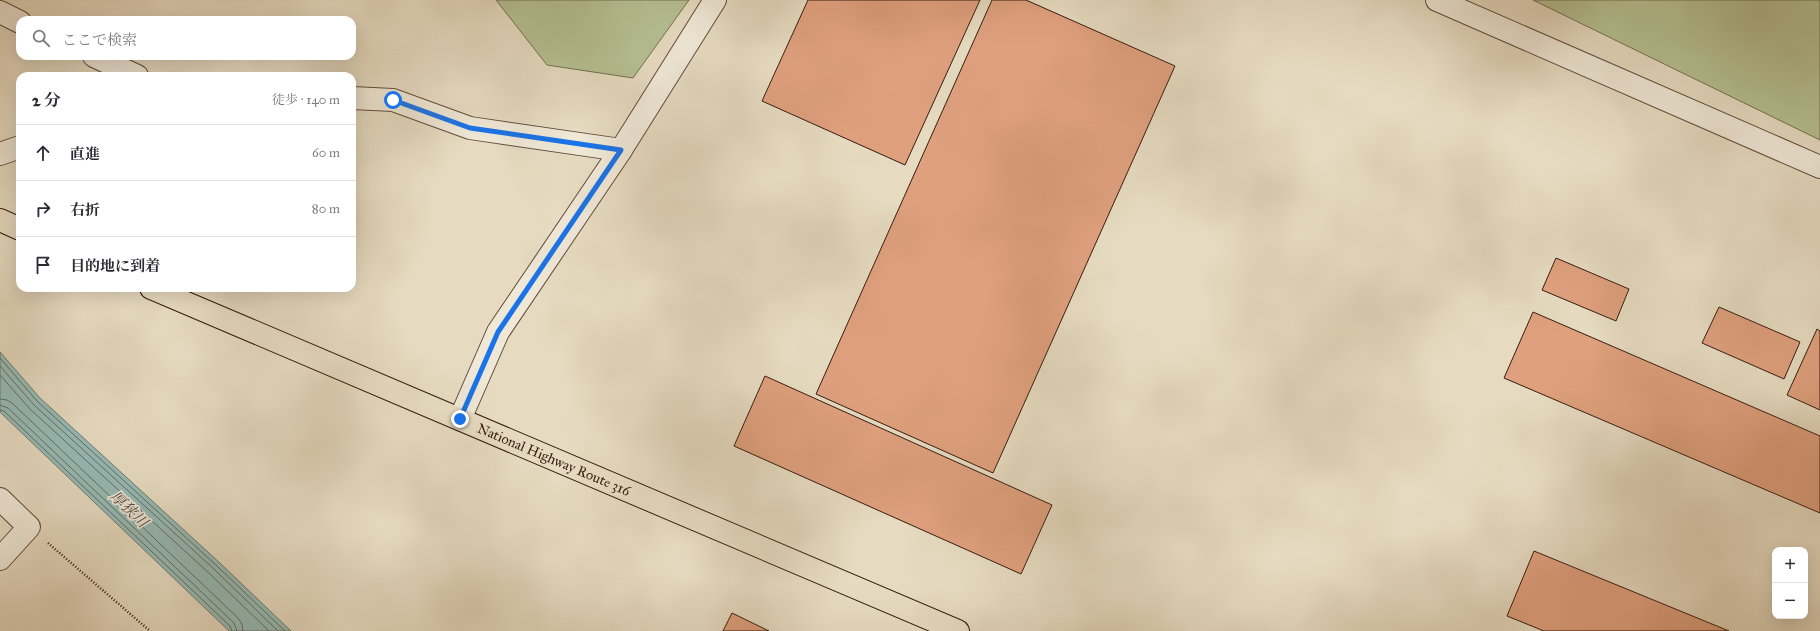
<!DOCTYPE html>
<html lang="ja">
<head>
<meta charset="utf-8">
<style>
	:root { --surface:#fff; --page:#f2f2f3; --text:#2b2b33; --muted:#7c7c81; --line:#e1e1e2 }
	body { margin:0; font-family:"IM FELL Great Primer","Noto Serif JP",serif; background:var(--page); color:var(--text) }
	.controls { position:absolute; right:12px; bottom:12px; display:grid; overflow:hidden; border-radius:8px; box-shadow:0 4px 16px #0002 }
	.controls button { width:36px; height:36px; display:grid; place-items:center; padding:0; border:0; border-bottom:1px solid var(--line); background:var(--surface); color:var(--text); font:20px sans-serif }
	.stop { position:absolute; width:12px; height:12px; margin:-9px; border:3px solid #1a73e8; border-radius:50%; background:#fff }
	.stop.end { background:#1a73e8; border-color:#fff; box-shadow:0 1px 4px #0008 }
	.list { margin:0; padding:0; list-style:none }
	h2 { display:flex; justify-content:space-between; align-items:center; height:52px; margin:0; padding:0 16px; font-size:17px }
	h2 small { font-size:13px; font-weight:400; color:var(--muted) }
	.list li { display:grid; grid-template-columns:26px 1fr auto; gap:12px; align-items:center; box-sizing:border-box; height:56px; padding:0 16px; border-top:1px solid var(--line) }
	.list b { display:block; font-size:15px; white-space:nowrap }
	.list em { font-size:13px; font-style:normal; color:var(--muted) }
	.icon { flex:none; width:22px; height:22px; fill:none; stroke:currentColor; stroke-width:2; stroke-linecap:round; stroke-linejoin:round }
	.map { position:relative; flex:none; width:1820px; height:631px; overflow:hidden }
	.search { position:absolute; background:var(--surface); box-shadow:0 4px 16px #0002; left:16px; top:16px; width:340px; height:44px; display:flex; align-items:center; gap:10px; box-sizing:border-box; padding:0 14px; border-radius:12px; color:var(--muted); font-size:15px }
	.panel { position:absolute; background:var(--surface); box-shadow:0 4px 16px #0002; left:16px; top:72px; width:340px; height:220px; border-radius:12px }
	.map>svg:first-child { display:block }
	.green { fill:#b5c093; stroke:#766e52 }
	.water { fill:#96bbb6; stroke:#707b74 }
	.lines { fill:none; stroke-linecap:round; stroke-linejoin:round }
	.shore { stroke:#666b64; stroke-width:1 }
	.building { fill:#dfa07e; stroke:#371b11 }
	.minor-casing { stroke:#634b3d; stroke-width:24 }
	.tertiary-casing { stroke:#634b3d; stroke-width:24 }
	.trunk-casing { stroke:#371b11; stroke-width:24 }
	.path { stroke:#371b11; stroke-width:2.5; stroke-dasharray:1 2; stroke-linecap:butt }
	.minor { stroke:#efe8d7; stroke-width:22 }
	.tertiary { stroke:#efe8d7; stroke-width:22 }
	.trunk { stroke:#e6dbc1; stroke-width:22 }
	.route { stroke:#1a73e8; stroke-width:5 }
	.labels { text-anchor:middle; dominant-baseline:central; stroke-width:3.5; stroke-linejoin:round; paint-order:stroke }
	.street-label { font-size:14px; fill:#371b11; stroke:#efe8d7 }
	.water-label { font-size:15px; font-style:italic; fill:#544b43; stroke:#efe8d7 }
</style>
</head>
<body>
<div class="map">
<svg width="1820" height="631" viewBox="0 0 1820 631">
	<rect width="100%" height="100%" fill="#e6dbc1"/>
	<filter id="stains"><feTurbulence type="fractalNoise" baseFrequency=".005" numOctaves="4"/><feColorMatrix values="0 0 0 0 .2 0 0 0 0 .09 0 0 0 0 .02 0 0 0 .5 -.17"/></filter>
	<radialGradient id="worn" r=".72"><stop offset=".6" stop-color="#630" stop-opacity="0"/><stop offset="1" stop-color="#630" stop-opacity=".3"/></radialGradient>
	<!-- green -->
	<path class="green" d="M496 0H689L633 78 547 65Z
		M1533 0H1820V140Z"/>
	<!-- water -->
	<path class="water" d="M0 352 40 398 221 564 291 631H229L2 414 0 412Z"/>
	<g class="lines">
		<!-- shore -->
		<path class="shore" d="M0 358 37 401 218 567 285 631
			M0 366 34 405 215 570 278 631
			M0 375 30 409 211 575 269 631
			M0 399 7 400 12 403 238 618 242 624 243 631
			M0 405 8 408 234 623 237 631
			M0 410 4 411 230 626 232 631"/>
	</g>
	<!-- building -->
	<path class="building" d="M808 0H980L905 165 762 101Z
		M992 0H1026L1175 66 993 473 816 394Z
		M1556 258 1629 289 1616 321 1542 290Z
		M1719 307 1800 342 1784 379 1702 343Z
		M1533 312 1820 436V513L1504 378Z
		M1817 329 1820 331V410L1787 395Z
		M765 376 1052 505 1021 574 734 446Z
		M1534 551 1729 631H1544L1507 616Z
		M732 613 769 631H723Z"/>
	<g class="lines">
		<defs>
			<path id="minor" d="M1437 0 1820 167
				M0 12 20 22
				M94 56 137 76
				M352 98 393 100 470 128 621 150 715 0
				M0 154 20 147
				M0 499 29 527 0 559"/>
			<path id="tertiary" d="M460 419 498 332 621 150"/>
			<g id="trunk">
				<path d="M0 220 20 229"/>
				<path id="s1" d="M151 288 958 631"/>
			</g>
		</defs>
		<!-- minor casing -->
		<use href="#minor" class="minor-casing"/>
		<!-- tertiary casing -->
		<use href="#tertiary" class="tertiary-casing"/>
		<!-- trunk casing -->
		<use href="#trunk" class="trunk-casing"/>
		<!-- path -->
		<path class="path" d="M48 543 150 631"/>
		<!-- minor -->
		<use href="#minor" class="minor"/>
		<!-- tertiary -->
		<use href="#tertiary" class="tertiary"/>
		<!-- trunk -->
		<use href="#trunk" class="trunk"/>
	</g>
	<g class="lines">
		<!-- route -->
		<path class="route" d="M393 100 470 128 621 150 498 332 460 419"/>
	</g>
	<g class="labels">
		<!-- street labels -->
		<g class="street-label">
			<text stroke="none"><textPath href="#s1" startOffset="438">National Highway Route 316</textPath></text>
		</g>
		<!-- water labels -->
		<g class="water-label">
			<text transform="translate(129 509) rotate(44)">厚狭川</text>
		</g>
	</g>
	<rect width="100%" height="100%" filter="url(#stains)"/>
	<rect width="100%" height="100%" fill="url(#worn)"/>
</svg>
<div class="controls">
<button>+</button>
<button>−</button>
</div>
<div class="stop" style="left:393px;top:100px"></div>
<div class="stop end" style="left:460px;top:419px"></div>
<div class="search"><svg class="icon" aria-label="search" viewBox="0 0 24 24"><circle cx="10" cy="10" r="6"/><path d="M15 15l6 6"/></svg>ここで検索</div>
<section class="panel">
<h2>2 分<small>徒歩 · 140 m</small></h2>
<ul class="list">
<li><svg class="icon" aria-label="ahead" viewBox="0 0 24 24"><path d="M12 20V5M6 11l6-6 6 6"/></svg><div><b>直進</b></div><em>60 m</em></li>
<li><svg class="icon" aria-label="right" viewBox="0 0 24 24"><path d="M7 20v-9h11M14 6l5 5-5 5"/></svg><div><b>右折</b></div><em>80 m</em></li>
<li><svg class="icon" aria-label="arrive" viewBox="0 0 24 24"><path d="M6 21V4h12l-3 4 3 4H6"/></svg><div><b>目的地に到着</b></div></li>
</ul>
</section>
</div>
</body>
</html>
